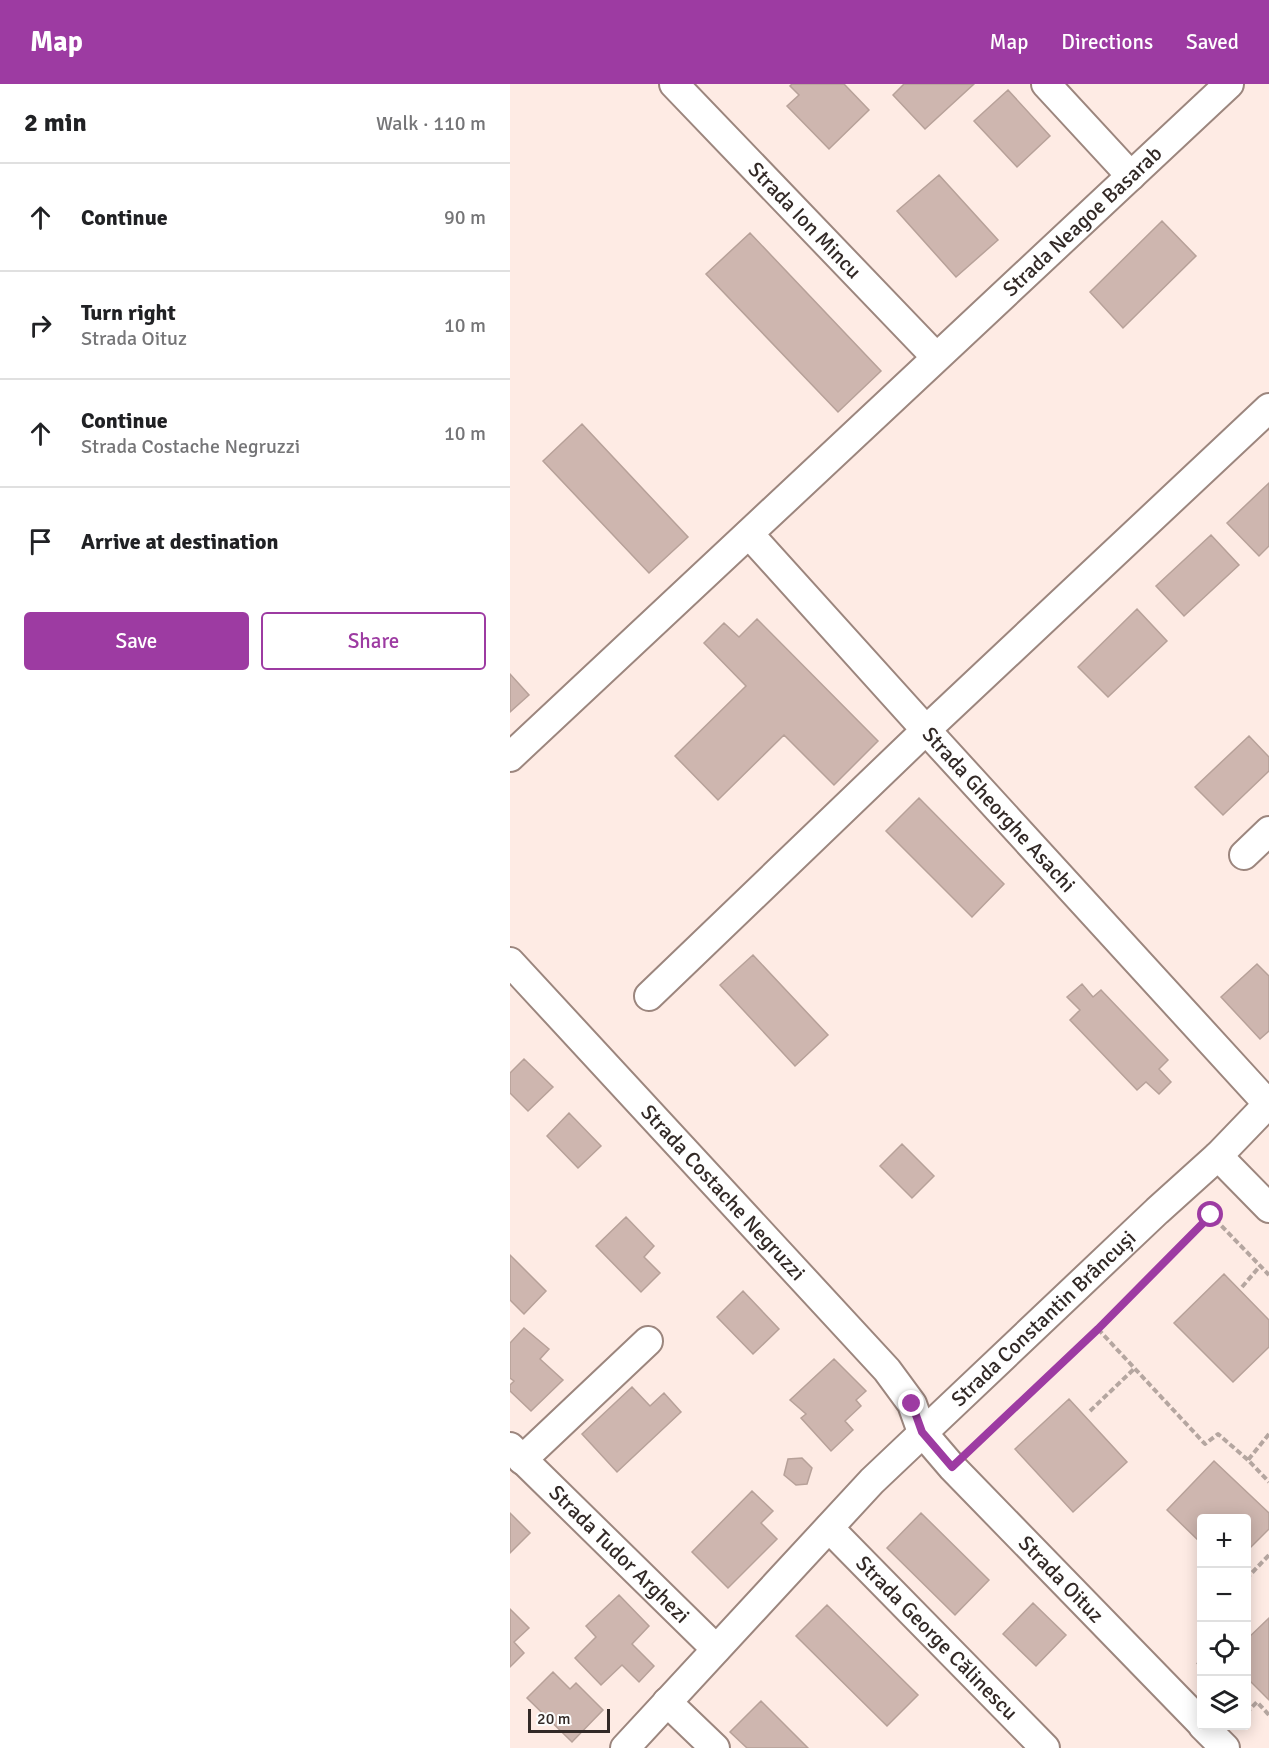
<!DOCTYPE html>
<html lang="en">
<head>
<meta charset="utf-8">
<style>
	:root { --surface:#fff; --page:#f6f6f6; --text:#202124; --muted:#757577; --line:#e0e0e0; --accent:#9d3ba2 }
	body { margin:0; font-family:Signika,sans-serif; background:var(--page); color:var(--text) }
	.controls { position:absolute; right:18px; bottom:18px; display:grid; overflow:hidden; border-radius:6px; box-shadow:0 3px 15px #0003 }
	.controls button { width:54px; height:54px; display:grid; place-items:center; padding:0; border:0; border-bottom:2px solid var(--line); background:var(--surface); color:var(--text); font:30px sans-serif }
	.scale { position:absolute; left:18px; bottom:15px; width:82px; box-sizing:border-box; padding-left:6px; border:3px solid #322926; border-top:0; font-size:16px; line-height:21px; white-space:nowrap; color:#322926; -webkit-text-stroke:4px #fdfdfd; paint-order:stroke }
	.stop { position:absolute; width:18px; height:18px; margin:-14px; border:4px solid #9d3ba2; border-radius:50%; background:#fff }
	.stop.end { background:#9d3ba2; border-color:#fff; box-shadow:0 2px 6px #0008 }
	.list { margin:0; padding:0; list-style:none }
	h2 { display:flex; justify-content:space-between; align-items:center; height:78px; margin:0; padding:0 24px; font-size:26px }
	h2 small { font-size:20px; font-weight:400; color:var(--muted) }
	.list li { display:grid; grid-template-columns:39px 1fr auto; gap:18px; align-items:center; box-sizing:border-box; height:108px; padding:0 24px; border-top:2px solid var(--line) }
	.list b { display:block; font-size:22px; white-space:nowrap }
	.list p { margin:0; font-size:20px; white-space:nowrap; color:var(--muted) }
	.list em { font-size:20px; font-style:normal; color:var(--muted) }
	.actions { display:flex; gap:12px; padding:18px 24px }
	.actions a { flex:1; padding:14px 0; border:2px solid var(--accent); border-radius:6px; text-align:center; font-size:21px; color:var(--accent) }
	.actions .main { background:var(--accent); color:#fff }
	.icon { flex:none; width:33px; height:33px; fill:none; stroke:currentColor; stroke-width:2; stroke-linecap:round; stroke-linejoin:round }
	.map { position:relative; flex:none; width:759px; height:1664px; overflow:hidden }
	header { display:flex; align-items:center; gap:36px; box-sizing:border-box; height:84px; padding:0 30px; background:var(--accent); color:#fff }
	header strong { font-size:28px }
	nav { display:flex; gap:33px; margin-inline-start:auto; font-size:21px }
	main { display:flex }
	aside { flex:1; background:var(--surface) }
	.map>svg:first-child { display:block }
	.building { fill:#ceb6af; stroke:#b7a199; stroke-width:1.5 }
	.lines { fill:none; stroke-linecap:round; stroke-linejoin:round }
	.minor-casing { stroke:#9c867e; stroke-width:32 }
	.path { stroke:#b5a6a0; stroke-width:4; stroke-dasharray:6 3; stroke-linecap:butt }
	.minor { stroke:#fff; stroke-width:28 }
	.route { stroke:#9d3ba2; stroke-width:8 }
	.labels { text-anchor:middle; dominant-baseline:central; stroke-width:4.5; stroke-linejoin:round; paint-order:stroke }
	.street-label { font-size:21px; fill:#322926; stroke:#fdfdfd }
</style>
</head>
<body>
<header>
<strong>Map</strong>
<nav><a>Map</a><a>Directions</a><a>Saved</a></nav>
</header>
<main>
<aside>
<h2>2 min<small>Walk · 110 m</small></h2>
<ul class="list">
<li><svg class="icon" aria-label="ahead" viewBox="0 0 24 24"><path d="M12 20V5M6 11l6-6 6 6"/></svg><div><b>Continue</b></div><em>90 m</em></li>
<li><svg class="icon" aria-label="right" viewBox="0 0 24 24"><path d="M7 20v-9h11M14 6l5 5-5 5"/></svg><div><b>Turn right</b><p>Strada Oituz</p></div><em>10 m</em></li>
<li><svg class="icon" aria-label="ahead" viewBox="0 0 24 24"><path d="M12 20V5M6 11l6-6 6 6"/></svg><div><b>Continue</b><p>Strada Costache Negruzzi</p></div><em>10 m</em></li>
<li><svg class="icon" aria-label="arrive" viewBox="0 0 24 24"><path d="M6 21V4h12l-3 4 3 4H6"/></svg><div><b>Arrive at destination</b></div></li>
</ul>
<div class="actions"><a class="main">Save</a><a>Share</a></div>
</aside>
<div class="map">
<svg width="759" height="1664" viewBox="0 0 759 1664">
	<rect width="100%" height="100%" fill="#feebe4"/>
	<!-- building -->
	<path class="building" d="M282 0H334L359 26 319 65 277 22 289 11 280 2Z
		M394 0H464L415 45 383 11Z
		M498 6 540 52 507 83 464 37Z
		M429 91 488 156 446 193 387 127Z
		M652 137 686 172 613 244 580 208Z
		M240 149 371 287 328 328 196 190Z
		M72 340 178 453 139 489 33 377Z
		M759 399V462L749 472 717 439Z
		M701 451 729 481 674 532 646 502Z
		M627 525 657 557 598 613 568 583Z
		M247 535 368 657 324 701 274 651 208 716 165 672 236 602 194 559 214 539 229 553Z
		M0 590 19 611 0 628Z
		M739 652 759 673V687L713 731 685 703Z
		M409 714 494 800 462 833 376 747Z
		M243 871 318 951 285 982 210 901Z
		M747 880 759 892V947L750 955 711 913Z
		M572 900 583 913 591 906 658 976 649 985 661 998 649 1010 636 998 627 1006 560 936 570 926 557 913Z
		M14 975 43 1003 18 1027 0 1009V989Z
		M59 1029 91 1062 68 1084 37 1052Z
		M392 1060 424 1092 402 1114 370 1082Z
		M116 1133 144 1162 134 1173 150 1189 131 1208 86 1162Z
		M0 1171 36 1207 14 1230 0 1216Z
		M714 1190 759 1236V1263L723 1298 664 1239Z
		M233 1207 269 1245 243 1270 207 1233Z
		M14 1244 39 1265 30 1275 53 1296 21 1327 0 1307V1301L4 1297 0 1294V1259Z
		M324 1275 356 1307 346 1316 351 1322 335 1337 343 1346 321 1367 291 1334 296 1330 280 1316Z
		M122 1303 140 1322 154 1309 171 1328 107 1388 72 1350Z
		M559 1315 617 1378 563 1428 505 1365Z
		M292 1374 302 1384 297 1400 286 1401 274 1391 278 1375Z
		M704 1377 759 1429V1445L736 1468V1434H692V1460L657 1426Z
		M242 1407 263 1427 251 1439 267 1455 218 1504 182 1468Z
		M0 1429 20 1449 0 1469Z
		M411 1429 479 1496 445 1531 377 1464Z
		M109 1511 139 1542 122 1560 144 1582 129 1598 112 1581 91 1601 65 1574 86 1553 76 1542Z
		M523 1519 556 1551 526 1582 493 1550Z
		M317 1521 408 1611 377 1642 286 1552Z
		M0 1525 19 1544 4 1558 14 1569 0 1583Z
		M759 1534V1616L736 1593V1556Z
		M43 1588 60 1605 66 1599 93 1626 62 1658 17 1614Z
		M251 1617 298 1664H237L220 1648Z"/>
	<g class="lines">
		<defs>
			<g id="minor">
				<path id="s1" d="M164 0 426 273"/>
				<path d="M536 0 621 92"/>
				<path id="s2" d="M239 450 416 646 758 1020"/>
				<path id="s3" d="M0 673 719 0"/>
				<path d="M734 771 759 747"/>
				<path id="s4" d="M0 878 377 1286 402 1320 412 1348 442 1383 692 1640"/>
				<path d="M139 912 416 646 759 324"/>
				<path d="M708 1072 759 1124"/>
				<path id="s5" d="M0 1363 206 1565"/>
				<path d="M12 1376 138 1257"/>
				<path id="s6" d="M319 1444 535 1664"/>
				<path d="M157 1618 205 1664"/>
				<path d="M693 1642 715 1664"/>
				<path id="s7" d="M115 1664 362 1397 647 1127 708 1072 759 1019"/>
			</g>
		</defs>
		<!-- minor casing -->
		<use href="#minor" class="minor-casing"/>
		<!-- path -->
		<path class="path" d="M732 1203 750 1182
			M588 1245 695 1360 708 1350 738 1376
			M580 1327 625 1284
			M759 1350 738 1376 759 1398
			M461 1366 588 1245 701 1131 759 1191
			M736 1495 759 1471
			M736 1530V1532
			M692 1577 687 1581 692 1586
			M736 1629 747 1618 759 1631"/>
		<!-- minor -->
		<use href="#minor" class="minor"/>
	</g>
	<g class="lines">
		<!-- route -->
		<path class="route" d="M402 1320 412 1348 442 1383 588 1245 701 1131"/>
	</g>
	<g class="labels">
		<!-- street labels -->
		<g class="street-label">
			<text stroke="none"><textPath href="#s1" startOffset="189">Strada Ion Mincu</textPath></text>
			<text stroke="none"><textPath href="#s3" startOffset="784">Strada Neagoe Basarab</textPath></text>
			<text stroke="none"><textPath href="#s2" startOffset="372">Strada Gheorghe Asachi</textPath></text>
			<text stroke="none"><textPath href="#s4" startOffset="314">Strada Costache Negruzzi</textPath></text>
			<text stroke="none"><textPath href="#s7" startOffset="600">Strada Constantin Brâncuși</textPath></text>
			<text stroke="none"><textPath href="#s5" startOffset="153">Strada Tudor Arghezi</textPath></text>
			<text stroke="none"><textPath href="#s4" startOffset="830">Strada Oituz</textPath></text>
			<text stroke="none"><textPath href="#s6" startOffset="154">Strada George Călinescu</textPath></text>
		</g>
	</g>
</svg>
<div class="controls">
<button>+</button>
<button>−</button>
<button><svg class="icon" aria-label="locate" viewBox="0 0 24 24"><circle cx="12" cy="12" r="6"/><path d="M12 2v4M12 18v4M2 12h4M18 12h4"/></svg></button>
<button><svg class="icon" aria-label="layers" viewBox="0 0 24 24"><path d="M12 4l9 5-9 5-9-5zM3 14l9 5 9-5"/></svg></button>
</div>
<div class="scale">20 m</div>
<div class="stop" style="left:701px;top:1131px"></div>
<div class="stop end" style="left:402px;top:1320px"></div>
</div>
</main>
</body>
</html>
